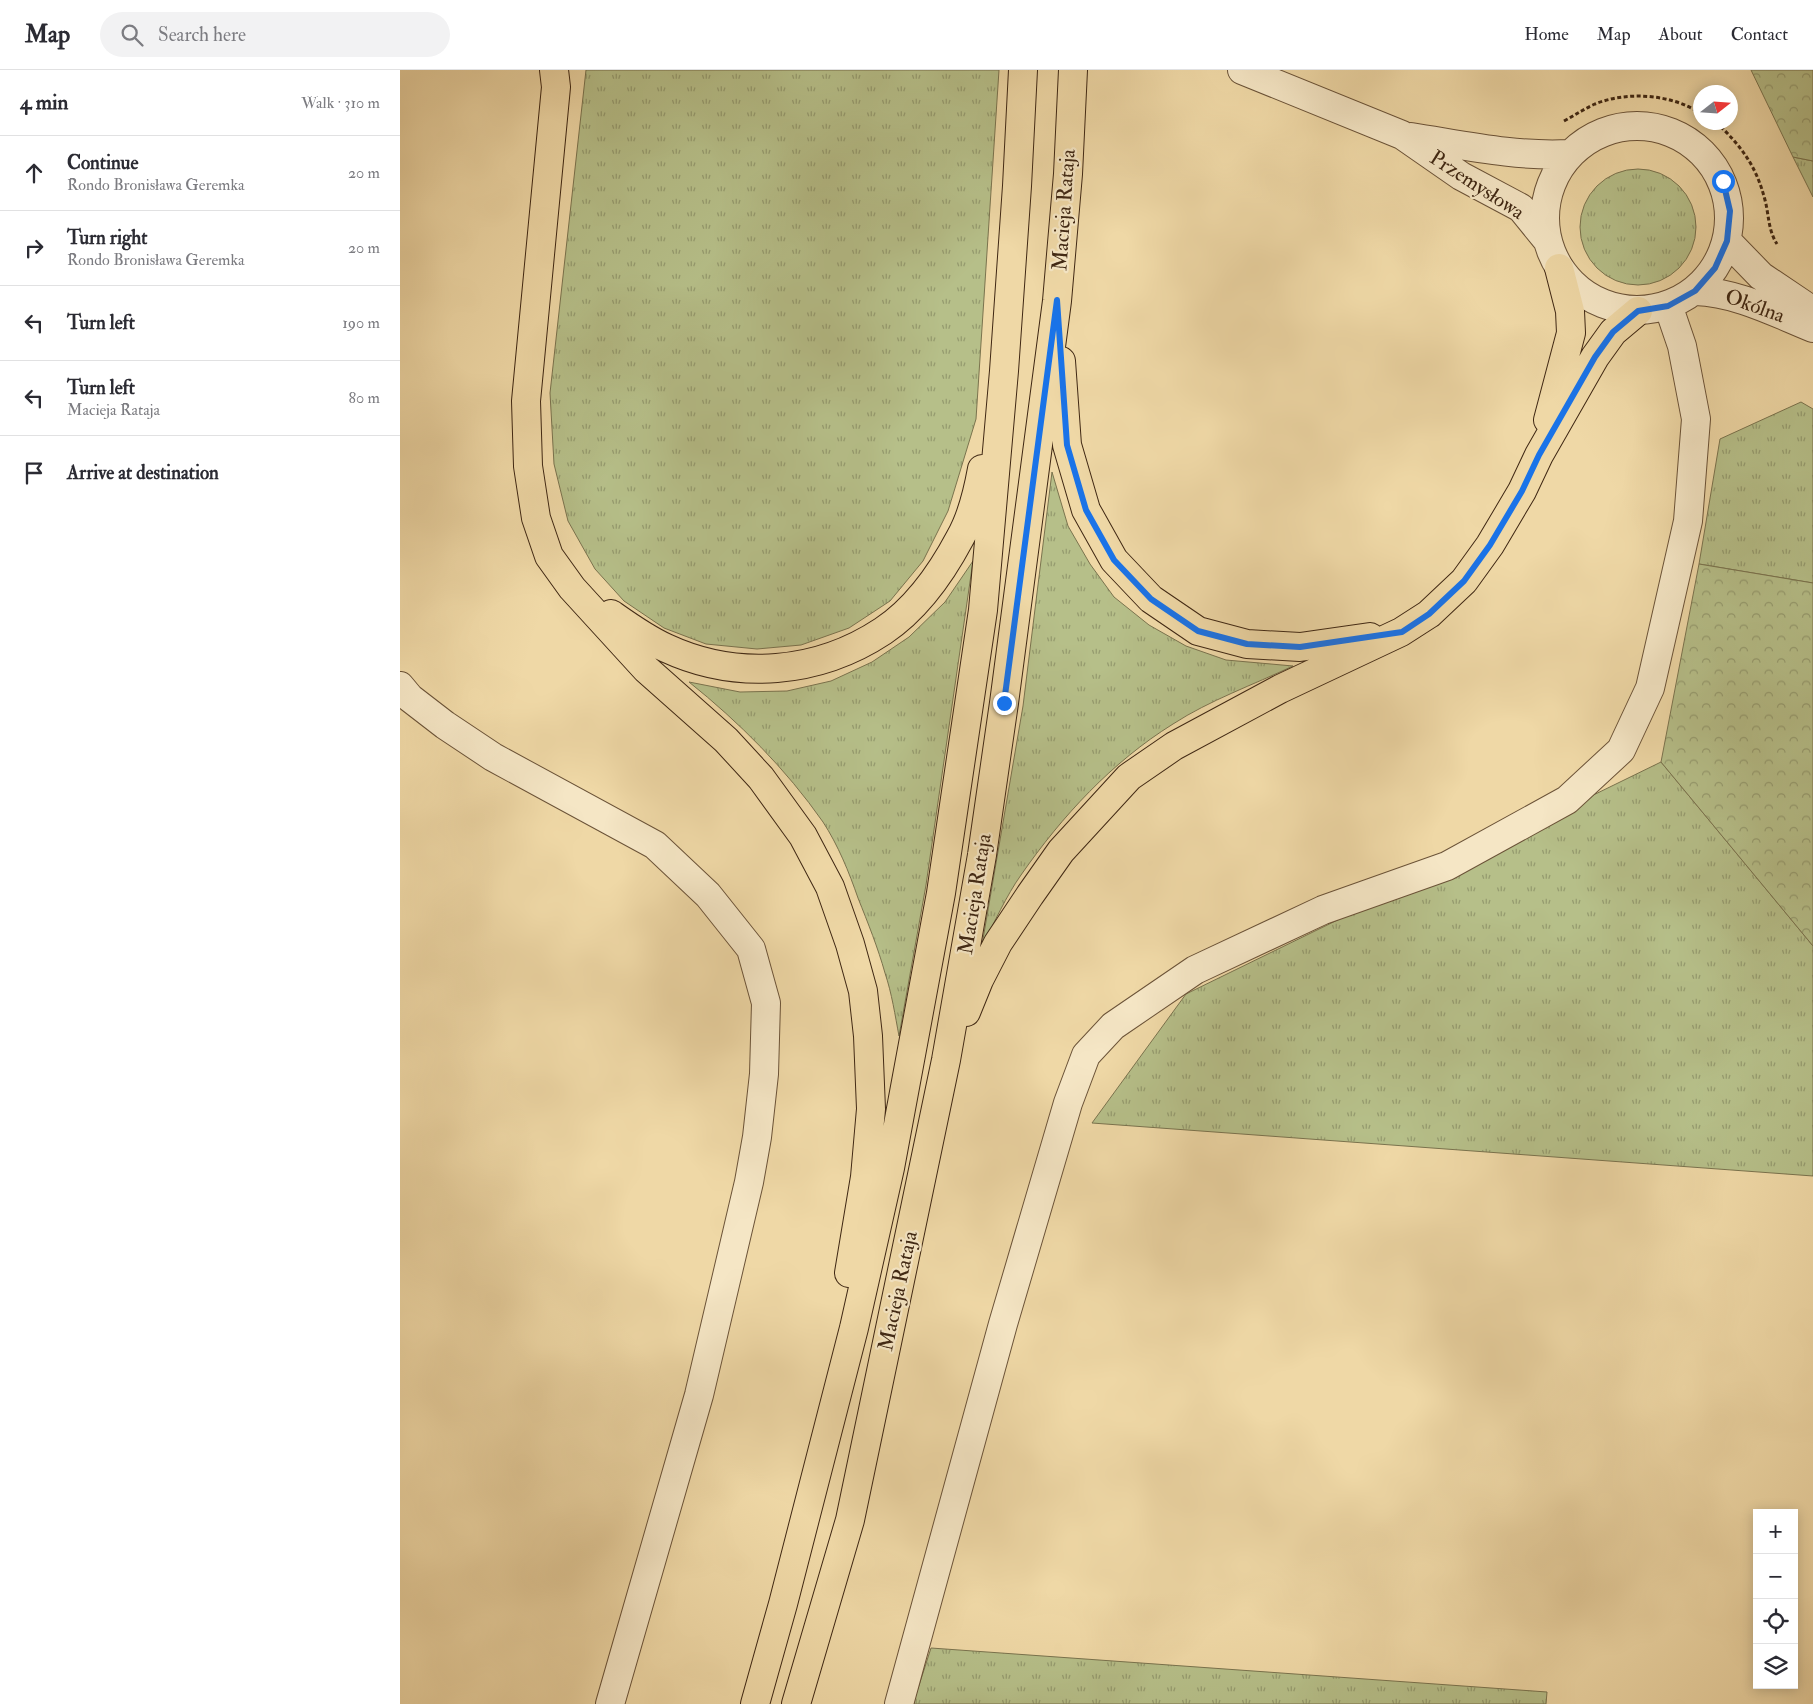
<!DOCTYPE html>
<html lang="en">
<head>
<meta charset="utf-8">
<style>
	:root { --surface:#fff; --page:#f2f2f3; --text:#2b2b33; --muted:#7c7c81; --line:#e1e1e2 }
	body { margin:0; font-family:"IM FELL Double Pica",serif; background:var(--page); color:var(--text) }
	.controls { position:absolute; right:15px; bottom:15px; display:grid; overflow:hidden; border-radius:0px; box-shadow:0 2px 12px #0003 }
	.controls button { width:45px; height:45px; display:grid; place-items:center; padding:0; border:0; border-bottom:1px solid var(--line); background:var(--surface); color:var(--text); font:25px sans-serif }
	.compass { position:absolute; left:1293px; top:15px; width:45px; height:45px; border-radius:50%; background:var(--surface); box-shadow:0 2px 12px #0003; rotate:73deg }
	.stop { position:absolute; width:15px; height:15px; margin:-11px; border:4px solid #1a73e8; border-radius:50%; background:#fff }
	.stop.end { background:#1a73e8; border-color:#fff; box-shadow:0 1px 5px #0008 }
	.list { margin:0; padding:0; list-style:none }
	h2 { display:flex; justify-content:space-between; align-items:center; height:65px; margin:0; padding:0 20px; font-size:21px }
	h2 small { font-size:16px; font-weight:400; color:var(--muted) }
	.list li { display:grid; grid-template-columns:32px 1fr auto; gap:15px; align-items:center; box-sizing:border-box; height:75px; padding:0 20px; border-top:1px solid var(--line) }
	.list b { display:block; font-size:19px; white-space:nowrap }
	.list p { margin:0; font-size:16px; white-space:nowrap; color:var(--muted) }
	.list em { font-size:16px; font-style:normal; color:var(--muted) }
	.icon { flex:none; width:28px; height:28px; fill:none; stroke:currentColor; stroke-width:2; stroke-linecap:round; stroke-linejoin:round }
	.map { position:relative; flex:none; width:1413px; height:1634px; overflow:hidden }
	header { display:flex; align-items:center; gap:30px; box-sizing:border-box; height:70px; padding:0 25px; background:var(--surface); border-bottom:1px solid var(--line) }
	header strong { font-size:24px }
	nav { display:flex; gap:28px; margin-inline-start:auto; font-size:18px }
	.search { width:350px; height:45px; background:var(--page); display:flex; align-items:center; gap:12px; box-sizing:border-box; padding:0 18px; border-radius:28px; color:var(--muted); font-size:19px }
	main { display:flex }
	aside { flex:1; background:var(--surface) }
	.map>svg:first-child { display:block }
	.grass { fill:url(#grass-tufts); stroke:#7a734e }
	.forest { fill:url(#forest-crowns); stroke:#7a734e }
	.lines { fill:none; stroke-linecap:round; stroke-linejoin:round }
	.minor-casing { stroke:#6b5338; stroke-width:30 }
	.major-casing { stroke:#3f2713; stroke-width:30 }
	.path { stroke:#3f2713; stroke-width:3; stroke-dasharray:4 2.5; stroke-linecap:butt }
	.minor { stroke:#f5e6c5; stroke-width:28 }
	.major { stroke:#efd8a6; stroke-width:28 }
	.route { stroke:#1a73e8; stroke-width:6 }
	.labels { text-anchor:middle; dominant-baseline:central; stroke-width:4.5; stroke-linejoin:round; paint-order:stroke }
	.street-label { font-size:21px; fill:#3f2713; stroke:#f5e6c5 }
</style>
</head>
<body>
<header>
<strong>Map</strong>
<div class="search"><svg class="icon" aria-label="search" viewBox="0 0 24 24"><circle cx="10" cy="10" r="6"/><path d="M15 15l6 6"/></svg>Search here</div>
<nav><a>Home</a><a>Map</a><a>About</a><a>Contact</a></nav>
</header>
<main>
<aside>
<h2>4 min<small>Walk · 310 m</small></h2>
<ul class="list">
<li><svg class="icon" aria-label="ahead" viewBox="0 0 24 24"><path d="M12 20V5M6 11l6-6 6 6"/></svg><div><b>Continue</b><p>Rondo Bronisława Geremka</p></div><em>20 m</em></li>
<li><svg class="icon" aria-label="right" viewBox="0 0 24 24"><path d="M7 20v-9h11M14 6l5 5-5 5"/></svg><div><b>Turn right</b><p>Rondo Bronisława Geremka</p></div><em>20 m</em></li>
<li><svg class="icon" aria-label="left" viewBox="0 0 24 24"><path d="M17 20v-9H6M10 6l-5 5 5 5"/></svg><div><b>Turn left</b></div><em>190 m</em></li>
<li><svg class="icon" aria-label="left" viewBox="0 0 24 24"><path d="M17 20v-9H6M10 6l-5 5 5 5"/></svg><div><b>Turn left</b><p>Macieja Rataja</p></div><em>80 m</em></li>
<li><svg class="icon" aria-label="arrive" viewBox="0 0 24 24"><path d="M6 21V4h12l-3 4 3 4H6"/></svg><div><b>Arrive at destination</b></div></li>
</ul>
</aside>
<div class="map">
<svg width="1413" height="1634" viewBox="0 0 1413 1634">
	<defs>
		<pattern id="grass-tufts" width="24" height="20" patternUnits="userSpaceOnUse" patternTransform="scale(1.25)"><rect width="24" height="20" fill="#b6bf89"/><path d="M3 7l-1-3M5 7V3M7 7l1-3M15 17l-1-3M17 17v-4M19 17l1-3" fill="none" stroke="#959b6f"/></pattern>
		<pattern id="forest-crowns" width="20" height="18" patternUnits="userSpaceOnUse" patternTransform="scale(1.25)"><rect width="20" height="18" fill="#b6bf89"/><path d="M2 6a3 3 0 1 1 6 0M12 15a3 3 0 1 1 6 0" fill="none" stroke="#959b6f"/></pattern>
	</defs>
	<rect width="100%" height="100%" fill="#efd8a6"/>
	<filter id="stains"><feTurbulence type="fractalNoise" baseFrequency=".004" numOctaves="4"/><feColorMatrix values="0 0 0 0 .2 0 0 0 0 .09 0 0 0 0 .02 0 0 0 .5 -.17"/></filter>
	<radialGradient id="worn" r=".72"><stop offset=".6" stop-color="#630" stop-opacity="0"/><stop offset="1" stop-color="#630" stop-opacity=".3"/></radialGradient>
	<!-- grass -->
	<path class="grass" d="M186 0H599L576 349 548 441 523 491 490 531 449 558 401 575 357 579 306 574 264 558 224 531 195 499 168 451 154 394 150 323Z
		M1393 87 1413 91V127Z
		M1180 157a58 58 0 1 1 116 0a58 58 0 1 1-116 0Z
		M1401 332 1413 339V513L1299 494 1320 369Z
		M652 402 668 456 690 494 714 527 749 555 786 576 826 590 893 596C853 615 810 630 773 654 712 692 662 746 621 805 606 826 595 852 582 875L623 636Z
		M573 491 526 815 499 966C495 945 492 924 485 903 478 878 468 853 458 828 449 802 438 775 423 752 386 699 339 652 289 612L340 622 387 621 431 611 472 592 509 567 545 532Z
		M1261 692 1413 876V1106L692 1053 786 924Z
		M531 1578 1147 1622 1146 1634H513Z"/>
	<!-- forest -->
	<path class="forest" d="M1351 0H1413V91L1393 87Z
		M1299 494 1413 513V876L1261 692Z"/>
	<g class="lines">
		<defs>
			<path id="minor" d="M842 0 1002 65 1061 106 1121 138 1147 170
				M1145 148a92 92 0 1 1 184 0a92 92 0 1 1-184 0Z
				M1011 67C1063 75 1116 87 1169 84
				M1327 171 1361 206 1413 241
				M1295 221C1336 222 1376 243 1413 258
				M0 616 10 628 45 655 93 687 255 775 308 825 351 879 366 933 364 1004 357 1067 349 1112 299 1325 210 1634
				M499 1634 603 1254 668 1033 686 985 713 956 795 900 923 840 1047 796 1167 730 1221 680 1250 618 1288 451 1296 349 1282 276 1268 235"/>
			<path id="major" d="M154 0 156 17 126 331 128 396 136 448 149 486 172 518 246 599 326 670 361 708 403 766 430 817 450 874 463 921 468 966 471 1039 465 1107 449 1203
				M661 291 667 375 686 440 714 490 751 529 798 561 847 574 900 577 970 567
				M1148 350 1171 263 1170 241 1159 198
				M211 544C228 556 246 569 266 578 337 611 418 604 483 561 516 539 542 502 560 468 571 449 578 421 582 399
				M566 942 579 910 598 873 630 825 661 781 729 707 774 676 880 619 1001 562 1029 544 1064 511 1090 475 1122 421 1139 385 1195 287 1213 262 1238 241
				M355 1634 383 1534 454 1258 490 1098 541 823 583 540 604 301 617 116 623 0
				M396 1634 450 1450 546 990 582 785 604 633 657 231 668 104 673 0"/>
		</defs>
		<!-- minor casing -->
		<use href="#minor" class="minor-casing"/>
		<!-- major casing -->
		<use href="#major" class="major-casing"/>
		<!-- path -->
		<path class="path" d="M1164 51C1175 45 1184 39 1195 34 1227 21 1271 24 1300 43
			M1316 52C1341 76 1356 95 1365 130 1369 145 1368 160 1377 174"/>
		<!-- minor -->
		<use href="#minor" class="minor"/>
		<!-- major -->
		<use href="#major" class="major"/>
	</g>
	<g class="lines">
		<!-- route -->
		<path class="route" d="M604 633 657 230 667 375 686 440 714 490 751 529 798 561 847 574 900 577 1002 562 1029 544 1064 511 1090 475 1122 421 1139 385 1195 287 1213 262 1238 241 1268 236 1295 221 1315 198 1327 171 1330 141 1323 111"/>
	</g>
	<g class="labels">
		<!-- street labels -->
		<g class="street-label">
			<text transform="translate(1077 115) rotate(33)">Przemysłowa</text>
			<text transform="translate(664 140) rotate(-86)">Macieja Rataja</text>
			<text transform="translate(1355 236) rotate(20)">Okólna</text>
			<text transform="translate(575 824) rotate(-81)">Macieja Rataja</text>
			<text transform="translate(498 1221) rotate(-78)">Macieja Rataja</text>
		</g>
	</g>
	<rect width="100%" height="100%" filter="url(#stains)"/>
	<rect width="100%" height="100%" fill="url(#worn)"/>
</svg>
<div class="controls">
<button>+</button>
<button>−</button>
<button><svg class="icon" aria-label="locate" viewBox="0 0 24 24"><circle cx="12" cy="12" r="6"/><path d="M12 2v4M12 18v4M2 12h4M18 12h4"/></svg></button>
<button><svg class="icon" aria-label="layers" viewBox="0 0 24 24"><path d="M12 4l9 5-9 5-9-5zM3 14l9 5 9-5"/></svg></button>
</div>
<svg class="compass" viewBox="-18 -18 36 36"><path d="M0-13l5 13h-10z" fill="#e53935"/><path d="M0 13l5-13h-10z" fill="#7c7c81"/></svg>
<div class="stop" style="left:1323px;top:111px"></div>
<div class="stop end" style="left:604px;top:633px"></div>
</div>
</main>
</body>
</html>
